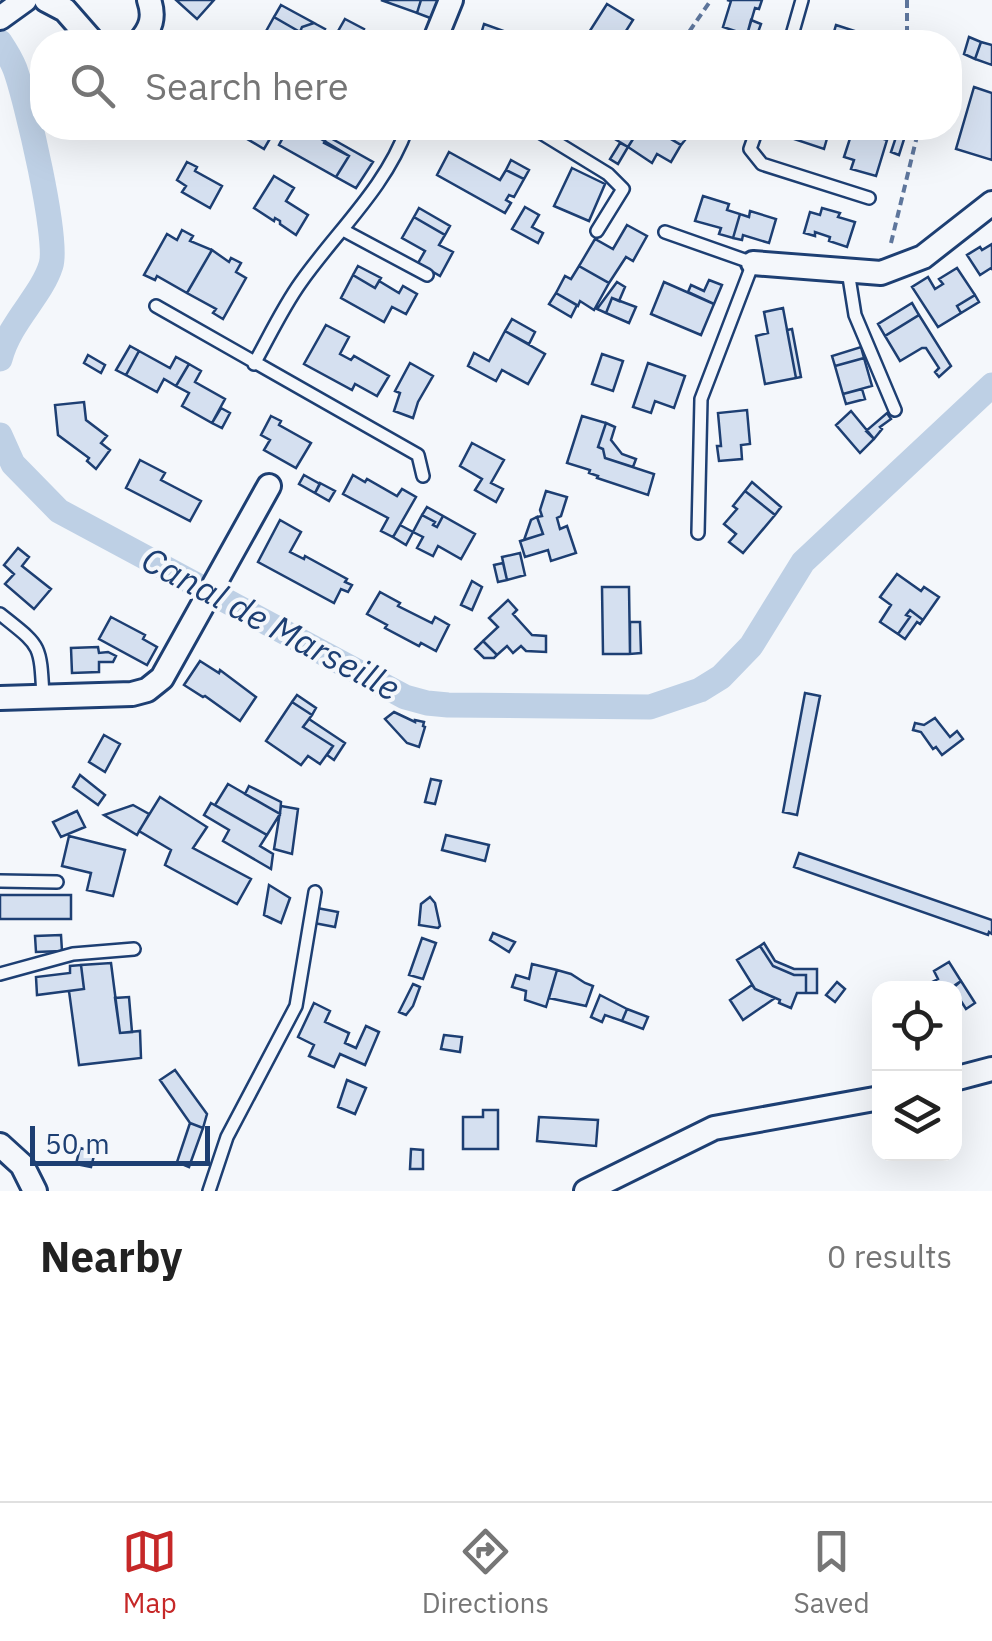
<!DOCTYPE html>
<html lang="en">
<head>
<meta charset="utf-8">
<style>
	:root { --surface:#fff; --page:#f2f2f2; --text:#222; --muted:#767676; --line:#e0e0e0; --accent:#c62828 }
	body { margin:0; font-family:"IBM Plex Sans",sans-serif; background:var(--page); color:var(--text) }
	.controls { position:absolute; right:30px; bottom:30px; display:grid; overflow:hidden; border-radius:20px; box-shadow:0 10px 40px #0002 }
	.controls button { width:90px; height:90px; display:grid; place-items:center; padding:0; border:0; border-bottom:2px solid var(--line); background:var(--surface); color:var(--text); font:50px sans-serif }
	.scale { position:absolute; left:30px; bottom:25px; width:180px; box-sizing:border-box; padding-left:10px; border:5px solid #1d3f73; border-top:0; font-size:28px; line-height:35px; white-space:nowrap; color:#1d3f73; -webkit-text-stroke:8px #f4f7fb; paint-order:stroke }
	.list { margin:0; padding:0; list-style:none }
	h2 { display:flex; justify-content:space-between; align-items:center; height:130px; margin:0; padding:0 40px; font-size:42px }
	h2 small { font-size:32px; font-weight:400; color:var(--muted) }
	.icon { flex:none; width:55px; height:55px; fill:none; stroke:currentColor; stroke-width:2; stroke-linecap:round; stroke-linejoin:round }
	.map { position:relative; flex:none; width:992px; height:1191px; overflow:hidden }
	.search { position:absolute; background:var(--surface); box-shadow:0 10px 40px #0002; left:30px; right:30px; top:30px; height:110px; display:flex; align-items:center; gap:25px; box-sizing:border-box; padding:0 35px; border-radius:40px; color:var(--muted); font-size:38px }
	.sheet { height:310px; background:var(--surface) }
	nav { display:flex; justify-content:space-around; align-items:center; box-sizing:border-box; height:140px; border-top:2px solid var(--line); background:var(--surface); font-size:28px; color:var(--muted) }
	nav a { display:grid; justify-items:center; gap:5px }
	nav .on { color:var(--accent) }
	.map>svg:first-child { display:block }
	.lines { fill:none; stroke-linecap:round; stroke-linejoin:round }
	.canal { stroke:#bed0e5; stroke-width:25 }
	.building { fill:#d5e0f0; stroke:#1d3f73; stroke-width:2.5 }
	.service-casing { stroke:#1d3f73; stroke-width:16 }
	.minor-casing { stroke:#1d3f73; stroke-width:28 }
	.path { stroke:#5e769c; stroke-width:4; stroke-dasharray:8 5; stroke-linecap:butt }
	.service { stroke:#f4f7fb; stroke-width:11 }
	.minor { stroke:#f4f7fb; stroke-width:22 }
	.labels { text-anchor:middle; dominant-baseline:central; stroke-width:8; stroke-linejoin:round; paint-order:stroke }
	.water-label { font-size:35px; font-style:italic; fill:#1d3f73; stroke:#f4f7fb }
</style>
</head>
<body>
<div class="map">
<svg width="992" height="1191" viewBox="0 0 992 1191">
	<rect width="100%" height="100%" fill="#f4f7fb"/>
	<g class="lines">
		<!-- canal -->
		<path class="canal" d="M0 42C6 51 11 59 15 69 26 99 59 239 51 265 41 297 10 321 0 359
			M0 435 13 464 59 511 405 697 427 703 448 705 650 707 700 690 721 677 751 646 803 562 992 385"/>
	</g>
	<!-- building -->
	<path class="building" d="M176 0H214L197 19Z
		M381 0H421L417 13Z
		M421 0H439L433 19 417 13Z
		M727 0H762L759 9 755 8 747 35 723 27 731 1Z
		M607 4 633 20 619 42H596L586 37Z
		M281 5 314 23 302 27 300 32 274 17Z
		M274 17 300 32 302 27 314 23 325 29 318 42H260Z
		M345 19 364 29 358 42H337L333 40Z
		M751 20 761 24 756 38 747 35Z
		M484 24 515 35 513 42H473L476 33 481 34Z
		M836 25 861 33 858 42H831Z
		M969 37 981 42 975 59 964 54Z
		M981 42 992 45V65L975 59Z
		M974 87 992 93V160L956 149Z
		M233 128H270L275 130 264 149 232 130Z
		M288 128H303L349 156 336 177 279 145Z
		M605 128H640L628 147 605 133 608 129Z
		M640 128 656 137 659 132 681 145 671 162 657 154 652 163 628 147Z
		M662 128 685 140 681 145 659 132Z
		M798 128H830L824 149 794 139Z
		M899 128 906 133 899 155 891 152Z
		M853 129 887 140 876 176 851 169 854 160 844 157Z
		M327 136 373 162 356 188 336 177 349 156 324 143Z
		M620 143 628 147 618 164 610 159Z
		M449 152 500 180 506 170 524 179 514 197 509 195 506 200 511 203 505 213 437 175Z
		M511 160 529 170 524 179 506 170Z
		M187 162 197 167 195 171 222 186 210 208 182 192 186 186 177 180Z
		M572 168 605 184 589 221 554 206Z
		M274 176 294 188 286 201 308 215 296 235 280 224V221L275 218 274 221 254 208Z
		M703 196 729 204 727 210 740 214 733 238 719 234 721 228 695 221Z
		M525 207 539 215 532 227 543 233 538 243 512 229Z
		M419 208 450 226 445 235 414 217Z
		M822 208 840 213 838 217 855 222 847 247 829 241 830 237 815 232V236L804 233 810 212 820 215Z
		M750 211 776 219 769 243 743 235 742 240 733 238 740 214 749 217Z
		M414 217 445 235 439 245 453 252 440 276 418 263 425 251 402 238Z
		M627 225 647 236 633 261 626 257 609 283 579 266 595 239 613 249Z
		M182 230 193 236 190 241 212 250 187 293 157 276 155 280 144 275 167 234 177 240Z
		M992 244V269L991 268 980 275 967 255 980 247 982 250Z
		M212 250 229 262 231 258 241 263 236 272 246 278 223 319 213 313 216 309 187 293Z
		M358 266 381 278 375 288 353 275Z
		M579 266 609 283 594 310 580 301 578 306 556 293 565 276 571 279Z
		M957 268 975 295 957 306 961 313 938 327 912 287 928 277 935 289 943 284 939 279Z
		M353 275 375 288 379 281 399 293 403 286 417 294 406 314 392 307 384 322 341 298Z
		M709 280 722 285 714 304 688 292 691 285 704 291Z
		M617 282 625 287 619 301 612 298 606 313 597 309Z
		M664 282 714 304 701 335 651 314Z
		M556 293 577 305 571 317 549 304Z
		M975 295 979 302 961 313 957 306Z
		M612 298 636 307 629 323 606 313Z
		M912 303 919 315 885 336 878 324Z
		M783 308 796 378 765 384 756 336 768 333 764 312Z
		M919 315 951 366 939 377 935 372 939 368 926 348H922L900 361 885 336Z
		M512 319 535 332 529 344 505 331Z
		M326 325 349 337 340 354 351 360 354 356 389 376 377 396 355 384 352 390 304 364Z
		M792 329 801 377 796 378 787 330Z
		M505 331 545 354 528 384 502 370 496 381 468 366 474 353 489 361Z
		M130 346 139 351 126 375 116 370Z
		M861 347 864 358 835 366 832 356Z
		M139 351 170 368 176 357 189 364 176 386 164 379 157 392 126 375Z
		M602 354 623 361 613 391 592 384Z
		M88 355 105 365 101 373 84 363Z
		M864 358 872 386 843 394 835 366Z
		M410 363 433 376 418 402 413 418 394 411 400 393 395 391Z
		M648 363 685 376 674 408 655 401 651 413 633 407Z
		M189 364 201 371 195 382 225 399 212 423 182 406 189 393 176 386Z
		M862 389 865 399 846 404 843 394Z
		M84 402 86 420 107 436 101 443 110 450 96 469 87 461 89 458 58 435 55 405Z
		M221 408 230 413 222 428 212 423Z
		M747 410 750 444 741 445 742 459 719 461 717 446H721L718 413Z
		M851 411 874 439 860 453 836 425Z
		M887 413 891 419 880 427 882 429 874 439 866 431Z
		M271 416 281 421 279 425 311 443 296 468 264 450 270 440 261 435Z
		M582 416 606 423 598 447 603 449 605 458 654 474 648 495 597 478 598 476 589 473 590 470 567 463Z
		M606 423 615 427 611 440 622 454 636 459 633 467 605 458 603 449 598 447Z
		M472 443 504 460 491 483 503 489 496 502 475 490 482 479 460 466Z
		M140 460 165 473 161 480 201 501 190 521 126 488Z
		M304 475 320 484 315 493 299 484Z
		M353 475 365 482 367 479 397 496 402 489 416 497 393 537 381 531 388 518 343 494Z
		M752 482 781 507 775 515 745 491Z
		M320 483 335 491 329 501 315 493Z
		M546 491 567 497 561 516 557 518 560 529 567 526 576 553 551 561 548 550 525 557 520 541 543 534 537 517 542 516 540 510Z
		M745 491 775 515 743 553 729 542 736 534 724 524 737 509 733 506Z
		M427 507 443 516 437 527 433 525 435 522 422 515Z
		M422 515 435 522 433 525 437 527 443 516 475 534 461 559 438 546 433 556 417 548 423 537 413 532Z
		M537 517 543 534 524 540 531 520Z
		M280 520 301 532 290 552 304 559 305 556 347 579 345 582 352 585 348 592 341 589 334 603 258 562Z
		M400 525 413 532 406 545 393 537Z
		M18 548 29 557 22 566 51 589 34 609 5 584 14 574 4 565Z
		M520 553 525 575 507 580 502 557Z
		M503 563 507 580 498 582 494 565Z
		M897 574 921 591 924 587 939 597 923 620 910 610 906 615 910 617 898 634 880 622 891 605 880 597Z
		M472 581 482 587 472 610 461 605Z
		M602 587H629L630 654H603Z
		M380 592 400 603 398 606 432 623 435 617 449 625 436 651 421 643 419 646 385 628 387 625 367 614Z
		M508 600 517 610 513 614 532 635 546 636V652L526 651 521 646 513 653 507 646 497 655 483 641 498 627 489 618Z
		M910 610 923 620 920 624 917 622 905 639 898 634 910 617 906 615Z
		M111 617 145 635 143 639 157 647 147 665 99 639Z
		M630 622H640L641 653 630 654Z
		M483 641 497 655 494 658H484L475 649Z
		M98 647 99 653 108 652 116 656 113 662H99V672L72 673 71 648Z
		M200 661 219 673 220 670 256 697 240 721 205 696 203 697 184 685Z
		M805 693 820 696 797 815 783 812Z
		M297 695 316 708 312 715 292 702Z
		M292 702 312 715 303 727 333 746 320 764 308 756 301 765 266 741Z
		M394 712 415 722V720L424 722 423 726 425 727 419 747 407 743 385 719Z
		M935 718 950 737 957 731 963 739 942 755 936 747 933 749 921 732 913 730 915 723 924 725Z
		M309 719 345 743 334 760 327 755 333 746 303 727Z
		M104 735 120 744 105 772 89 762Z
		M80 775 105 795 98 805 73 787Z
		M431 779 441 781 435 804 425 802Z
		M228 784 280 814 267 835 215 805Z
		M249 786 281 802 280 814 245 794Z
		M160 797 207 827 193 848 251 879 237 904 165 865 171 850 139 831Z
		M211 803 267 835 260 846 273 854 271 869 223 841 229 830 204 815Z
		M133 805 149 814 137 835 104 815Z
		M281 806 298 809 292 854 274 849Z
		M77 811 85 827 61 837 53 822Z
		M446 835 489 845 485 861 442 850Z
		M69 836 125 850 113 896 87 890 91 873 62 866Z
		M799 853 992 920V934L989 932 988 935 794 867Z
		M269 885 290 898 281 923 264 915Z
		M0 895H71V919H0Z
		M430 897 435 903 440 926 438 928 419 925 421 904Z
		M317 908 338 912 335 927 314 923Z
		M493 933 515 942 509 952 490 940Z
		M61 935 62 951 36 952 35 936Z
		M422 938 436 943 423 979 409 975Z
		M764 943 775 961 794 969H817V993H806V975H794L773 966 760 946Z
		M760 946 773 966 794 975H806V993H797L791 1008 779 1003 780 1000 755 989 737 960Z
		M949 962 961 981 953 988H920L938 979 934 971Z
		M111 963 120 1033 140 1031 141 1058 79 1065 69 991 84 989 81 965Z
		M532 964 557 970 546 1007 525 1000 526 991 512 987 516 975 529 979Z
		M81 965 84 989 37 995 36 977 70 973V966Z
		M557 970 571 974 585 983 593 986 586 1006 549 998Z
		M961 981 975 1003 966 1009 952 987Z
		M837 982 845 989 835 1002 826 995Z
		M413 984 420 987 413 1006 406 1015 399 1012Z
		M752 985 755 989 775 998 743 1020 730 1000Z
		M600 995 627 1009 622 1021 605 1015 602 1022 591 1017Z
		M129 997 132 1032 120 1033 115 998Z
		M314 1003 330 1011 325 1022 349 1033 345 1043 356 1048 366 1026 379 1032 365 1065 340 1054 334 1067 309 1056 314 1045 298 1037Z
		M627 1009 648 1017 643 1029 622 1021Z
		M444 1035 462 1037 460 1052 441 1049Z
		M175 1070 207 1114 203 1128 190 1123 160 1080Z
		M347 1080 366 1088 355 1114 338 1107Z
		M483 1110H498V1149H463V1117H483Z
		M539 1117 598 1120 596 1146 537 1141Z
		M190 1123 203 1128 189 1167 177 1162Z
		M80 1148 95 1152 91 1167 76 1164Z
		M411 1149 423 1150V1169H410Z"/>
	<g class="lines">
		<defs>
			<path id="service" d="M790 42 802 0
				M533 128 608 174 623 189 597 231
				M756 132 750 149 762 164 869 198
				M343 230 427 275
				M665 232 753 263 701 399 698 533
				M848 271 855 315 895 410
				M156 306 418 455 423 476
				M254 364C269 337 283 307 301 282 337 231 386 187 407 128
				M0 614C41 647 40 642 43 696
				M0 881 57 882
				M0 974 73 954 134 949
				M209 1191 227 1137 296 1006 315 892"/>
			<path id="minor" d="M46 0 65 10 93 42
				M0 18 25 0
				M139 42C151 29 155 17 149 0
				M434 42 451 0
				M753 263 881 273 923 257 992 203
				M0 698 132 694 147 690 162 678 269 486
				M954 1079 992 1069
				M0 1145 22 1165 35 1191
				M586 1191 714 1128 880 1098"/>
		</defs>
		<!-- service casing -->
		<use href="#service" class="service-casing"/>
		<!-- minor casing -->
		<use href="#minor" class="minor-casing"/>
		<!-- path -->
		<path class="path" d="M907 0V42
			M682 42 711 0
			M891 243 918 132 915 128"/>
		<!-- service -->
		<use href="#service" class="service"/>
		<!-- minor -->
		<use href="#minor" class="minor"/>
	</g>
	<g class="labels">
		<!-- water labels -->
		<g class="water-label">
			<text transform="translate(271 623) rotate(28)">Canal de Marseille</text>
		</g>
	</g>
</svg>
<div class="controls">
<button><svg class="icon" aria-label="locate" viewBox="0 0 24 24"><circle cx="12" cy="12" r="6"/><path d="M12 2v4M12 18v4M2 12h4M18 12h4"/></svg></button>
<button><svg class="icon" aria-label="layers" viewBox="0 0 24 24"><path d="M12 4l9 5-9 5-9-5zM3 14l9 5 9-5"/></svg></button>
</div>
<div class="scale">50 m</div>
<div class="search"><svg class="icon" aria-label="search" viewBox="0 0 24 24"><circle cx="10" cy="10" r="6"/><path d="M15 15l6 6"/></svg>Search here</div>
</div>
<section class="sheet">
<h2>Nearby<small>0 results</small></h2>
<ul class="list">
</ul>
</section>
<nav>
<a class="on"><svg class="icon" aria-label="map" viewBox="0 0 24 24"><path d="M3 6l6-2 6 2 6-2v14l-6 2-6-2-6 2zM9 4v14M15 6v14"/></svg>Map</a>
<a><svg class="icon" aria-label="directions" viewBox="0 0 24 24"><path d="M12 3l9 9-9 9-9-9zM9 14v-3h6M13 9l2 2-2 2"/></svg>Directions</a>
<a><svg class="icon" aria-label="saved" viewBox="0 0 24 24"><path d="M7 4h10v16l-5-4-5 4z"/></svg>Saved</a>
</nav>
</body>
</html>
